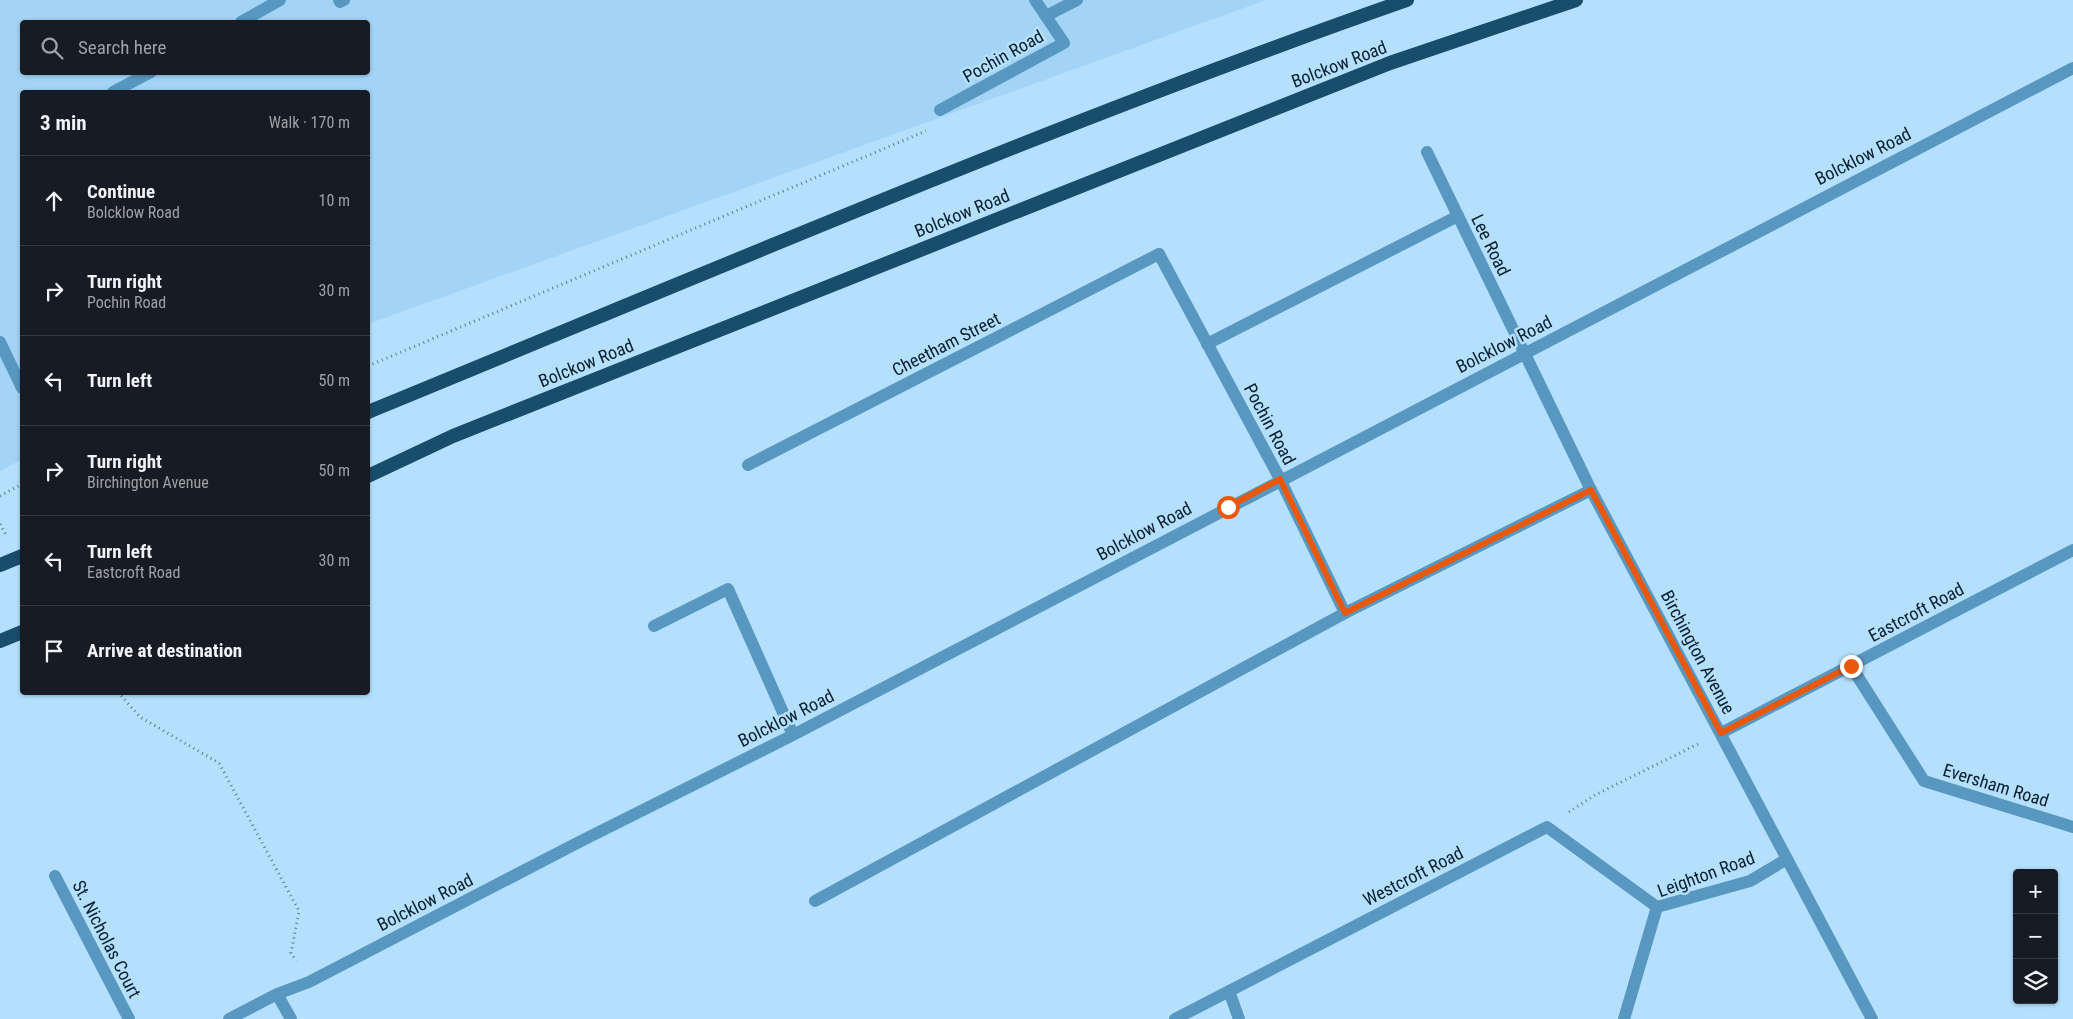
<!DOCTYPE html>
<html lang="en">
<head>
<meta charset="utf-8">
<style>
	:root { --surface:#171b24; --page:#20242c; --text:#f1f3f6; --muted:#9ea1a6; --line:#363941 }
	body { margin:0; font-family:"Roboto Condensed",sans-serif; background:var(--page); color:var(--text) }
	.controls { position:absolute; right:15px; bottom:15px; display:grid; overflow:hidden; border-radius:5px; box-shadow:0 1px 4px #0004 }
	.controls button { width:45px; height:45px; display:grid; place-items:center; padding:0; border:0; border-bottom:1px solid var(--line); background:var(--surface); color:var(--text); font:25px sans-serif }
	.stop { position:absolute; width:15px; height:15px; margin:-11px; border:4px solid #ea580c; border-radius:50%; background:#fff }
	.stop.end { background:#ea580c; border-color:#fff; box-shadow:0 1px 5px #0008 }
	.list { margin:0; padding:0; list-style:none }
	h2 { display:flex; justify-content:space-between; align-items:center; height:65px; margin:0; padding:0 20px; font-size:21px }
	h2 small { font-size:16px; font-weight:400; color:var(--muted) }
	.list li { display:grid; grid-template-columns:32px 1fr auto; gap:15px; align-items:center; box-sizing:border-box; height:90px; padding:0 20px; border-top:1px solid var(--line) }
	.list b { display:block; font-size:19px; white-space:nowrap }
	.list p { margin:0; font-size:16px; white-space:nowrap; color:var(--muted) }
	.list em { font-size:16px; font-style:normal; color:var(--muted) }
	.icon { flex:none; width:28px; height:28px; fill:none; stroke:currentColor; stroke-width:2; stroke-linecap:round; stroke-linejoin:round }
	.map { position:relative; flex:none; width:2073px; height:1019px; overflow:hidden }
	.search { position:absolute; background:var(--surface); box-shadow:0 1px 4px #0004; left:20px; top:20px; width:350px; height:55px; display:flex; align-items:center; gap:12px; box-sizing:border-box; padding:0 18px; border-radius:5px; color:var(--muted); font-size:19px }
	.panel { position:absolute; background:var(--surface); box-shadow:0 1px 4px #0004; left:20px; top:90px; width:350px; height:605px; border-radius:5px }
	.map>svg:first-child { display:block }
	.built { fill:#a3d4f5; fill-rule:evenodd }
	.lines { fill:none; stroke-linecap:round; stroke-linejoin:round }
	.path { stroke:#5c7c91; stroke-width:3; stroke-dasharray:1 4; stroke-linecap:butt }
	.service { stroke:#5897bf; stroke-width:12 }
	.minor { stroke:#5897bf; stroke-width:12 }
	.trunk { stroke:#184e6c; stroke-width:14 }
	.route { stroke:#ea580c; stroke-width:6 }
	.labels { text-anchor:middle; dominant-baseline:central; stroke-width:5; stroke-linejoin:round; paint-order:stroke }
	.street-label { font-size:18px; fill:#081e2b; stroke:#b4e0fd }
</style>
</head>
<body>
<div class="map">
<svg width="2073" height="1019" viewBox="0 0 2073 1019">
	<rect width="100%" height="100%" fill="#b4e0fd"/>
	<!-- built -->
	<path class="built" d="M0 0H1266L368 324V92H22V459L0 471ZM22 22H368V72H22Z"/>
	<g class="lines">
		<!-- path -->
		<path class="path" d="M368 366 926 131
			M0 496 22 484
			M0 524 6 535
			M118 692 140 717 219 763 299 911 291 953 296 961
			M1569 812 1595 795 1698 744"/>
		<!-- service -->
		<path class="service" d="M1046 16 1077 0
			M241 22 280 0
			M113 92 151 72
			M1207 344 1458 216
			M748 465 1159 254
			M815 901 1345 613 1591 490"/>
		<!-- minor -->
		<path class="minor" d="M339 0 340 2 344 0
			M940 110 1064 43 1035 0
			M1427 152 1591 490 1872 1019
			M1159 254 1280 479 1345 613
			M0 342 22 388
			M654 626 728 589 793 735
			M1851 666 1924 781 2073 827
			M1721 733 2073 550
			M55 876 129 1019
			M1229 991 1239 1019
			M277 994 291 1019
			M229 1019 277 994 309 982 583 840 793 735 2073 68
			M1175 1019 1547 827 1657 907
			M1624 1019 1657 907 1750 881 1787 859"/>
		<!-- trunk -->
		<path class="trunk" d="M368 412C712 271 1055 123 1407 0
			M368 476 453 436 1390 63 1576 0
			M0 565 22 556
			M0 641 22 632"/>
	</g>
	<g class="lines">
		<!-- route -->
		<path class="route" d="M1228 507 1280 479 1345 613 1591 490 1721 733 1851 666"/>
	</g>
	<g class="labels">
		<!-- street labels -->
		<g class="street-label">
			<text transform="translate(1003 56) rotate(-29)">Pochin Road</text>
			<text transform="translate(1339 64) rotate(-21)">Bolckow Road</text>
			<text transform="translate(1863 156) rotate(-27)">Bolcklow Road</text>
			<text transform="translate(962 213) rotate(-22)">Bolckow Road</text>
			<text transform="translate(1491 245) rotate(64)">Lee Road</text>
			<text transform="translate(946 344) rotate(-27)">Cheetham Street</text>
			<text transform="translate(1504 344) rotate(-27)">Bolcklow Road</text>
			<text transform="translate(586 363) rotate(-22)">Bolckow Road</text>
			<text transform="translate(1270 424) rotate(62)">Pochin Road</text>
			<text transform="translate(1144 531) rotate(-28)">Bolcklow Road</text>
			<text transform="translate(1916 612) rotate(-28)">Eastcroft Road</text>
			<text transform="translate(1698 652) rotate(62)">Birchington Avenue</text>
			<text transform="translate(786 718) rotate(-27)">Bolcklow Road</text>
			<text transform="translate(1996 785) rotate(17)">Eversham Road</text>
			<text transform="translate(1706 874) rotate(-20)">Leighton Road</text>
			<text transform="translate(1413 876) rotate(-27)">Westcroft Road</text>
			<text transform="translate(425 902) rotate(-27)">Bolcklow Road</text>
			<text transform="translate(107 939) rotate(63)">St. Nicholas Court</text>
		</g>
	</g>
</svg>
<div class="controls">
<button>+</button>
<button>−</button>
<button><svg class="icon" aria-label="layers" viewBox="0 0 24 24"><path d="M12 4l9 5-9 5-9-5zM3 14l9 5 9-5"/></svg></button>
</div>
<div class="stop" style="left:1228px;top:507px"></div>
<div class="stop end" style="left:1851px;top:666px"></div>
<div class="search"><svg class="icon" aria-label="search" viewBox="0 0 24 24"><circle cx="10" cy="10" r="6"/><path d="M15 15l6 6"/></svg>Search here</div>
<section class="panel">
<h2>3 min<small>Walk · 170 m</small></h2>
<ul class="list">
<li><svg class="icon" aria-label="ahead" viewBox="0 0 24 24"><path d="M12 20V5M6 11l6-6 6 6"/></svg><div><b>Continue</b><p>Bolcklow Road</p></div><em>10 m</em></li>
<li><svg class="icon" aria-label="right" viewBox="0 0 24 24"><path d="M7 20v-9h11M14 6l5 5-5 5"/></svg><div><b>Turn right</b><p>Pochin Road</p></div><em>30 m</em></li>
<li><svg class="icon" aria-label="left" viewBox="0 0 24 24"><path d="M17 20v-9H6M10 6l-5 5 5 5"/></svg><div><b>Turn left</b></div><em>50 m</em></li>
<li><svg class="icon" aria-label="right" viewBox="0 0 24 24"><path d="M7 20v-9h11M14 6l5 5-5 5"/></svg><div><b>Turn right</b><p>Birchington Avenue</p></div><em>50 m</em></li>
<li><svg class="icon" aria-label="left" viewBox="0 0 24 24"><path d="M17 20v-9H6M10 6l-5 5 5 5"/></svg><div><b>Turn left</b><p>Eastcroft Road</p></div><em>30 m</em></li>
<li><svg class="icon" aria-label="arrive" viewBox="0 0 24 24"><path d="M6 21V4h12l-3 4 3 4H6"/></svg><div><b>Arrive at destination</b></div></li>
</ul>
</section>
</div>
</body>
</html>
